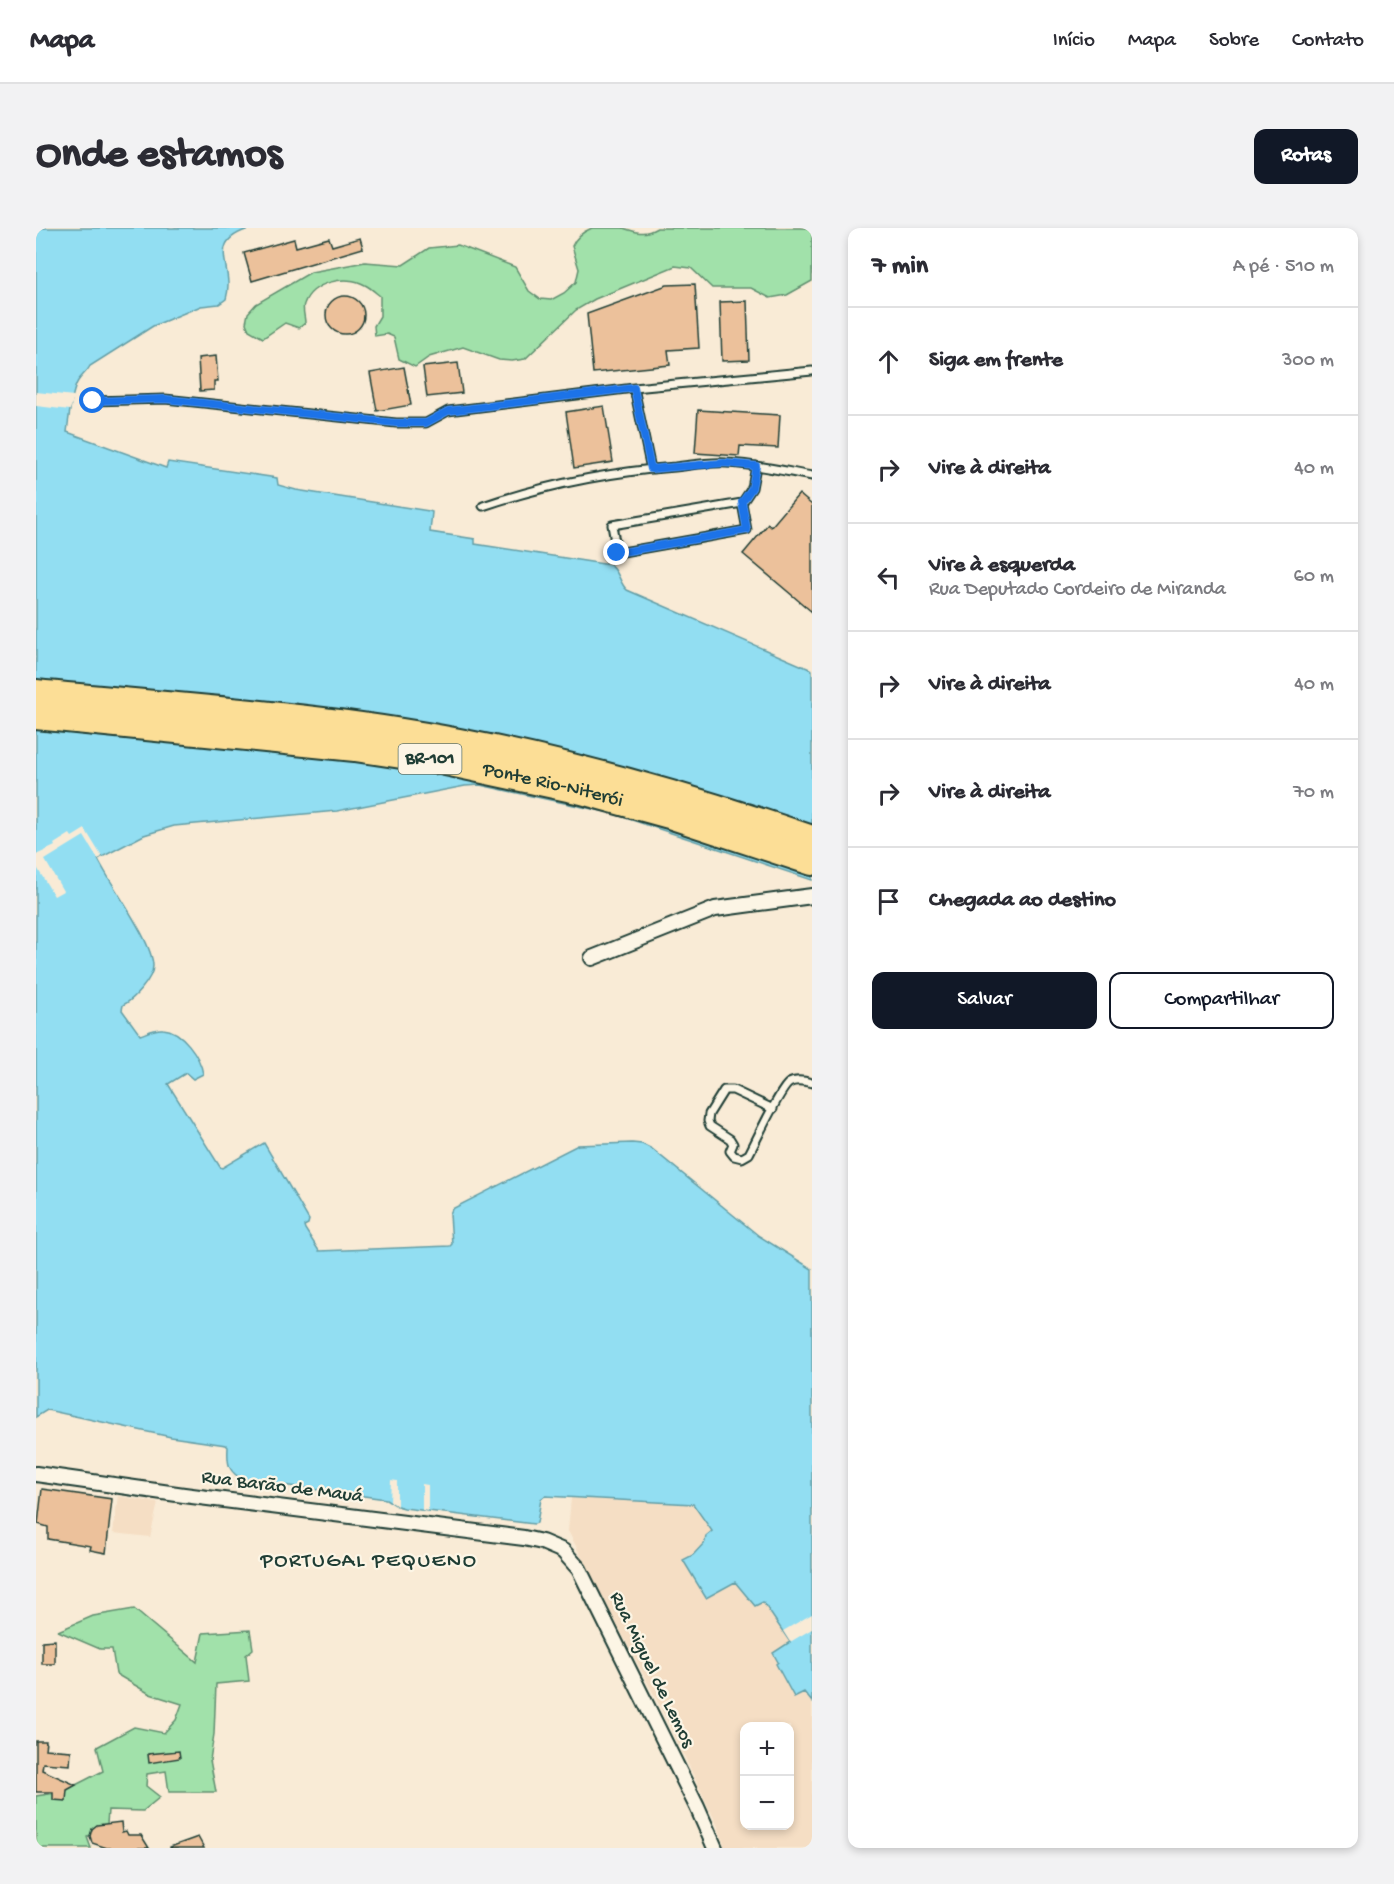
<!DOCTYPE html>
<html lang="pt">
<head>
<meta charset="utf-8">
<style>
	:root { --surface:#fff; --page:#f2f2f3; --text:#2b2b33; --muted:#7c7c81; --line:#e1e1e2; --accent:#111827 }
	body { margin:0; font-family:"Gochi Hand",sans-serif; background:var(--page); color:var(--text) }
	.controls { position:absolute; right:18px; bottom:18px; display:grid; overflow:hidden; border-radius:12px; box-shadow:0 3px 9px #0003 }
	.controls button { width:54px; height:54px; display:grid; place-items:center; padding:0; border:0; border-bottom:2px solid var(--line); background:var(--surface); color:var(--text); font:30px sans-serif }
	.stop { position:absolute; width:18px; height:18px; margin:-14px; border:4px solid #1a73e8; border-radius:50%; background:#fff }
	.stop.end { background:#1a73e8; border-color:#fff; box-shadow:0 2px 6px #0008 }
	.list { margin:0; padding:0; list-style:none }
	h2 { display:flex; justify-content:space-between; align-items:center; height:78px; margin:0; padding:0 24px; font-size:26px }
	h2 small { font-size:20px; font-weight:400; color:var(--muted) }
	.list li { display:grid; grid-template-columns:39px 1fr auto; gap:18px; align-items:center; box-sizing:border-box; height:108px; padding:0 24px; border-top:2px solid var(--line) }
	.list b { display:block; font-size:22px; white-space:nowrap }
	.list p { margin:0; font-size:20px; white-space:nowrap; color:var(--muted) }
	.list em { font-size:20px; font-style:normal; color:var(--muted) }
	.actions { display:flex; gap:12px; padding:18px 24px }
	.actions a { flex:1; padding:14px 0; border:2px solid var(--accent); border-radius:12px; text-align:center; font-size:21px; color:var(--accent) }
	.actions .main { background:var(--accent); color:#fff }
	.icon { flex:none; width:33px; height:33px; fill:none; stroke:currentColor; stroke-width:2; stroke-linecap:round; stroke-linejoin:round }
	.map { position:relative; flex:none; width:776px; height:1620px; overflow:hidden; border-radius:12px }
	header { display:flex; align-items:center; gap:36px; box-sizing:border-box; height:84px; padding:0 30px; background:var(--surface); border-bottom:2px solid var(--line) }
	header strong { font-size:28px }
	nav { display:flex; gap:33px; margin-inline-start:auto; font-size:21px }
	.intro { display:flex; align-items:center; justify-content:space-between; box-sizing:border-box; height:144px; padding:0 36px }
	h1 { margin:0; font-size:42px }
	.button { padding:15px 27px; border-radius:12px; background:var(--accent); color:#fff; font-size:21px; font-weight:700 }
	main { display:flex; gap:36px; padding:0 36px }
	aside { flex:1; background:var(--surface); border-radius:12px; box-shadow:0 3px 9px #0003 }
	.map>svg:first-child { display:block }
	.built { fill:#f5dec4; fill-rule:evenodd }
	.green { fill:#a1e1aa; stroke:#608f6f; stroke-width:1.5 }
	.water { fill:#92def2; stroke:#649ea6; stroke-width:1.5 }
	.pier { fill:#f9ebd6 }
	.building { fill:#ecc19b; stroke:#1f3d34; stroke-width:1.5 }
	.lines { fill:none; stroke-linecap:round; stroke-linejoin:round }
	.service-casing { stroke:#1f3d34; stroke-width:11 }
	.minor-casing { stroke:#1f3d34; stroke-width:18 }
	.motorway-casing { stroke:#1f3d34; stroke-width:30 }
	.service { stroke:#fcf5e5; stroke-width:7 }
	.minor { stroke:#fcf5e5; stroke-width:14 }
	.motorway { stroke:#fcde96; stroke-width:26 }
	.route { stroke:#1a73e8; stroke-width:8 }
	.labels { text-anchor:middle; dominant-baseline:central; stroke-width:4.5; stroke-linejoin:round; paint-order:stroke }
	.shield { fill:#fcf5e5; stroke:#617469; stroke-width:1.5 }
	.shield-label { font-size:18px; font-weight:bold; fill:#1f3d34 }
	.street-label { font-size:20px; fill:#1f3d34; stroke:#fcf5e5 }
	.quarter-label { font-size:22px; letter-spacing:1.5px; fill:#1f3d34; stroke:#fcf5e5 }
</style>
</head>
<body>
<header>
<strong>Mapa</strong>
<nav><a>Início</a><a>Mapa</a><a>Sobre</a><a>Contato</a></nav>
</header>
<div class="intro"><h1>Onde estamos</h1><a class="button">Rotas</a></div>
<main>
<div class="map">
<svg width="776" height="1620" viewBox="0 0 776 1620">
	<rect width="100%" height="100%" fill="#f9ebd6"/>
	<filter id="ink" filterUnits="userSpaceOnUse"><feTurbulence type="fractalNoise" baseFrequency=".0167" numOctaves="2"/><feDisplacementMap in="SourceGraphic" scale="12" xChannelSelector="R" yChannelSelector="G"/><feConvolveMatrix kernelMatrix="1 2 1 2 8 2 1 2 1" color-interpolation-filters="sRGB"/></filter>
	<g filter="url(#ink)">
		<!-- built -->
		<path class="built" d="M82 1268 122 1275 114 1309 77 1305Z
			M535 1270 657 1276 677 1303 669 1314 657 1327 670 1370 699 1354 727 1374 735 1384 776 1386 740 1436 776 1459V1620H689L683 1601 629 1488 532 1303ZM708 1498H754V1598H708Z"/>
		<!-- green -->
		<path class="green" d="M556 0C566 0 578 0 587 0 601 4 607 8 621 0H776V53L751 67 734 70 715 60H676L655 40 639 38 559 71 540 82 489 131 476 133 463 132 427 119 393 129 379 139 363 131 358 109 351 106 339 108 338 98 344 88V68C340 65 335 60 329 57 310 46 276 54 268 76 266 81 269 89 269 95L263 100 249 95 227 110 213 102 210 95 212 85 220 76 275 44 329 34 367 37 393 20 422 17 479 39 493 63 504 71 515 72 528 65 540 54 543 41 536 18C540 9 546 4 556 0Z
			M98 1381 161 1434 167 1405 214 1402 217 1421 210 1427 213 1453 180 1456 178 1506 174 1532 180 1564H133L130 1543 111 1546 110 1558 124 1569 107 1583 72 1582 71 1596 51 1609 55 1620H0V1568L26 1564 67 1543 61 1519 98 1499 128 1505 140 1492 146 1476 114 1466 80 1446 76 1421H64L22 1403 57 1388Z"/>
		<!-- water -->
		<path class="water" d="M0 0H216C167 14 200 38 190 71L183 76 165 78 117 98 54 138C51 144 46 147 42 153 35 164 33 190 31 204L130 240 132 234 241 250 242 257 260 262 393 283 396 284 394 304 439 311V316L574 337C583 342 583 355 591 362L776 442V652L575 585 444 557 429 558 301 583 138 598 108 607 62 631C74 656 117 714 117 738 117 751 97 772 87 777L86 782 104 807C111 805 118 800 127 801 146 802 164 828 167 846L157 851 150 845 132 856 184 939 186 940 228 915 273 992 272 996 268 998 269 1001 283 1023 414 1018 416 1016 414 986 416 981 542 917 596 915 606 916 616 921 723 1008 776 1041V1474L768 1464 758 1469 740 1436 742 1434 737 1425 754 1414 727 1374 719 1378 699 1354 670 1370 647 1332 657 1327 669 1314 670 1308 676 1303 657 1276 509 1268 505 1271 501 1295 498 1296 368 1280 361 1278 350 1271 209 1252C192 1245 191 1236 192 1219L190 1217 135 1209 11 1182 0 1189Z"/>
		<!-- pier -->
		<path class="pier" d="M0 164 38 168 34 182 0 178Z
			M49 601 66 629 62 631 48 608 9 632 27 663 18 668 0 638V627L19 618 18 616 34 606 36 609Z
			M355 1252 361 1253V1278L354 1273Z
			M386 1256 392 1257V1283L386 1282Z
			M776 1386V1401L754 1414 747 1403Z"/>
		<!-- building -->
		<path class="building" d="M293 10 296 18 324 10 327 20 216 53 208 25 258 11 260 19Z
			M659 56 663 120 632 122 634 137 557 145 551 86 631 57Z
			M290 87a19 19 0 1 1 38 0a19 19 0 1 1-38 0Z
			M711 73 713 132 686 133 684 74Z
			M180 128 182 153H178V162L164 163 162 130Z
			M422 135 426 165 391 169 387 139Z
			M368 139 375 177 341 183 334 145Z
			M568 178 577 234 538 240 530 184Z
			M662 182 744 187 742 220 704 218 703 228 659 225Z
			M763 266 776 277V384L707 326 732 296 735 299Z
			M6 1261 76 1271 70 1325 54 1322 55 1318 12 1311V1299L2 1296Z
			M19 1412V1436H6V1413Z
			M0 1513H10L9 1521 35 1523 34 1537 7 1535 6 1542 40 1557 31 1562 30 1573 17 1572V1564H0Z
			M143 1523 144 1530 113 1535 112 1526Z
			M85 1594 86 1604 90 1603 92 1607H105L113 1620H71L56 1615 54 1608 56 1601 61 1597Z
			M162 1609 168 1620H134V1619Z"/>
		<g class="lines">
			<defs>
				<path id="service" d="M598 160 615 241
					M57 173 129 171 360 195H390L412 183 598 160 776 143
					M706 275 711 302 581 325 576 297 706 275 716 260 720 238
					M447 278C509 257 573 244 639 239 656 237 673 234 690 235 719 236 748 243 776 248
					M737 881 697 862H688L673 886 672 893 674 898 694 911 697 916 694 923 698 928 706 930 713 926C720 913 744 861 753 855 760 851 769 853 776 855"/>
				<path id="minor" d="M556 730 679 681 776 668
					M0 1246 148 1267 488 1310 506 1314 527 1323 543 1341 661 1579 679 1620"/>
				<g id="motorway">
					<path d="M0 465C141 479 284 487 423 514 543 537 660 571 776 611"/>
					<path id="s1" d="M0 488 319 520 405 533 546 563 633 587 776 634"/>
				</g>
			</defs>
			<!-- service casing -->
			<use href="#service" class="service-casing"/>
			<!-- minor casing -->
			<use href="#minor" class="minor-casing"/>
			<!-- motorway casing -->
			<use href="#motorway" class="motorway-casing"/>
			<!-- service -->
			<use href="#service" class="service"/>
			<!-- minor -->
			<use href="#minor" class="minor"/>
			<!-- motorway -->
			<use href="#motorway" class="motorway"/>
		</g>
	</g>
	<g class="lines" filter="url(#ink)">
		<!-- route -->
		<path class="route" d="M57 173 129 171 360 195H390L412 183 598 160 615 241 688 235 720 238 716 260 706 274 711 302 581 325"/>
	</g>
	<g class="labels">
		<!-- shield labels -->
		<rect class="shield" x="362.5" y="516" width="63" height="30" rx="4.5"/>
		<g class="shield-label">
			<text x="394" y="531">BR-101</text>
		</g>
		<!-- street labels -->
		<g class="street-label">
			<text stroke="none"><textPath href="#s1" startOffset="522">Ponte Rio-Niterói</textPath></text>
			<text transform="translate(246 1260) rotate(7)">Rua Barão de Mauá</text>
			<text transform="translate(615 1442) rotate(64)">Rua Miguel de Lemos</text>
		</g>
		<!-- quarter labels -->
		<g class="quarter-label">
			<text x="333" y="1334">PORTUGAL PEQUENO</text>
		</g>
	</g>
</svg>
<div class="controls">
<button>+</button>
<button>−</button>
</div>
<div class="stop" style="left:57px;top:173px"></div>
<div class="stop end" style="left:581px;top:325px"></div>
</div>
<aside>
<h2>7 min<small>A pé · 510 m</small></h2>
<ul class="list">
<li><svg class="icon" aria-label="ahead" viewBox="0 0 24 24"><path d="M12 20V5M6 11l6-6 6 6"/></svg><div><b>Siga em frente</b></div><em>300 m</em></li>
<li><svg class="icon" aria-label="right" viewBox="0 0 24 24"><path d="M7 20v-9h11M14 6l5 5-5 5"/></svg><div><b>Vire à direita</b></div><em>40 m</em></li>
<li><svg class="icon" aria-label="left" viewBox="0 0 24 24"><path d="M17 20v-9H6M10 6l-5 5 5 5"/></svg><div><b>Vire à esquerda</b><p>Rua Deputado Cordeiro de Miranda</p></div><em>60 m</em></li>
<li><svg class="icon" aria-label="right" viewBox="0 0 24 24"><path d="M7 20v-9h11M14 6l5 5-5 5"/></svg><div><b>Vire à direita</b></div><em>40 m</em></li>
<li><svg class="icon" aria-label="right" viewBox="0 0 24 24"><path d="M7 20v-9h11M14 6l5 5-5 5"/></svg><div><b>Vire à direita</b></div><em>70 m</em></li>
<li><svg class="icon" aria-label="arrive" viewBox="0 0 24 24"><path d="M6 21V4h12l-3 4 3 4H6"/></svg><div><b>Chegada ao destino</b></div></li>
</ul>
<div class="actions"><a class="main">Salvar</a><a>Compartilhar</a></div>
</aside>
</main>
</body>
</html>
